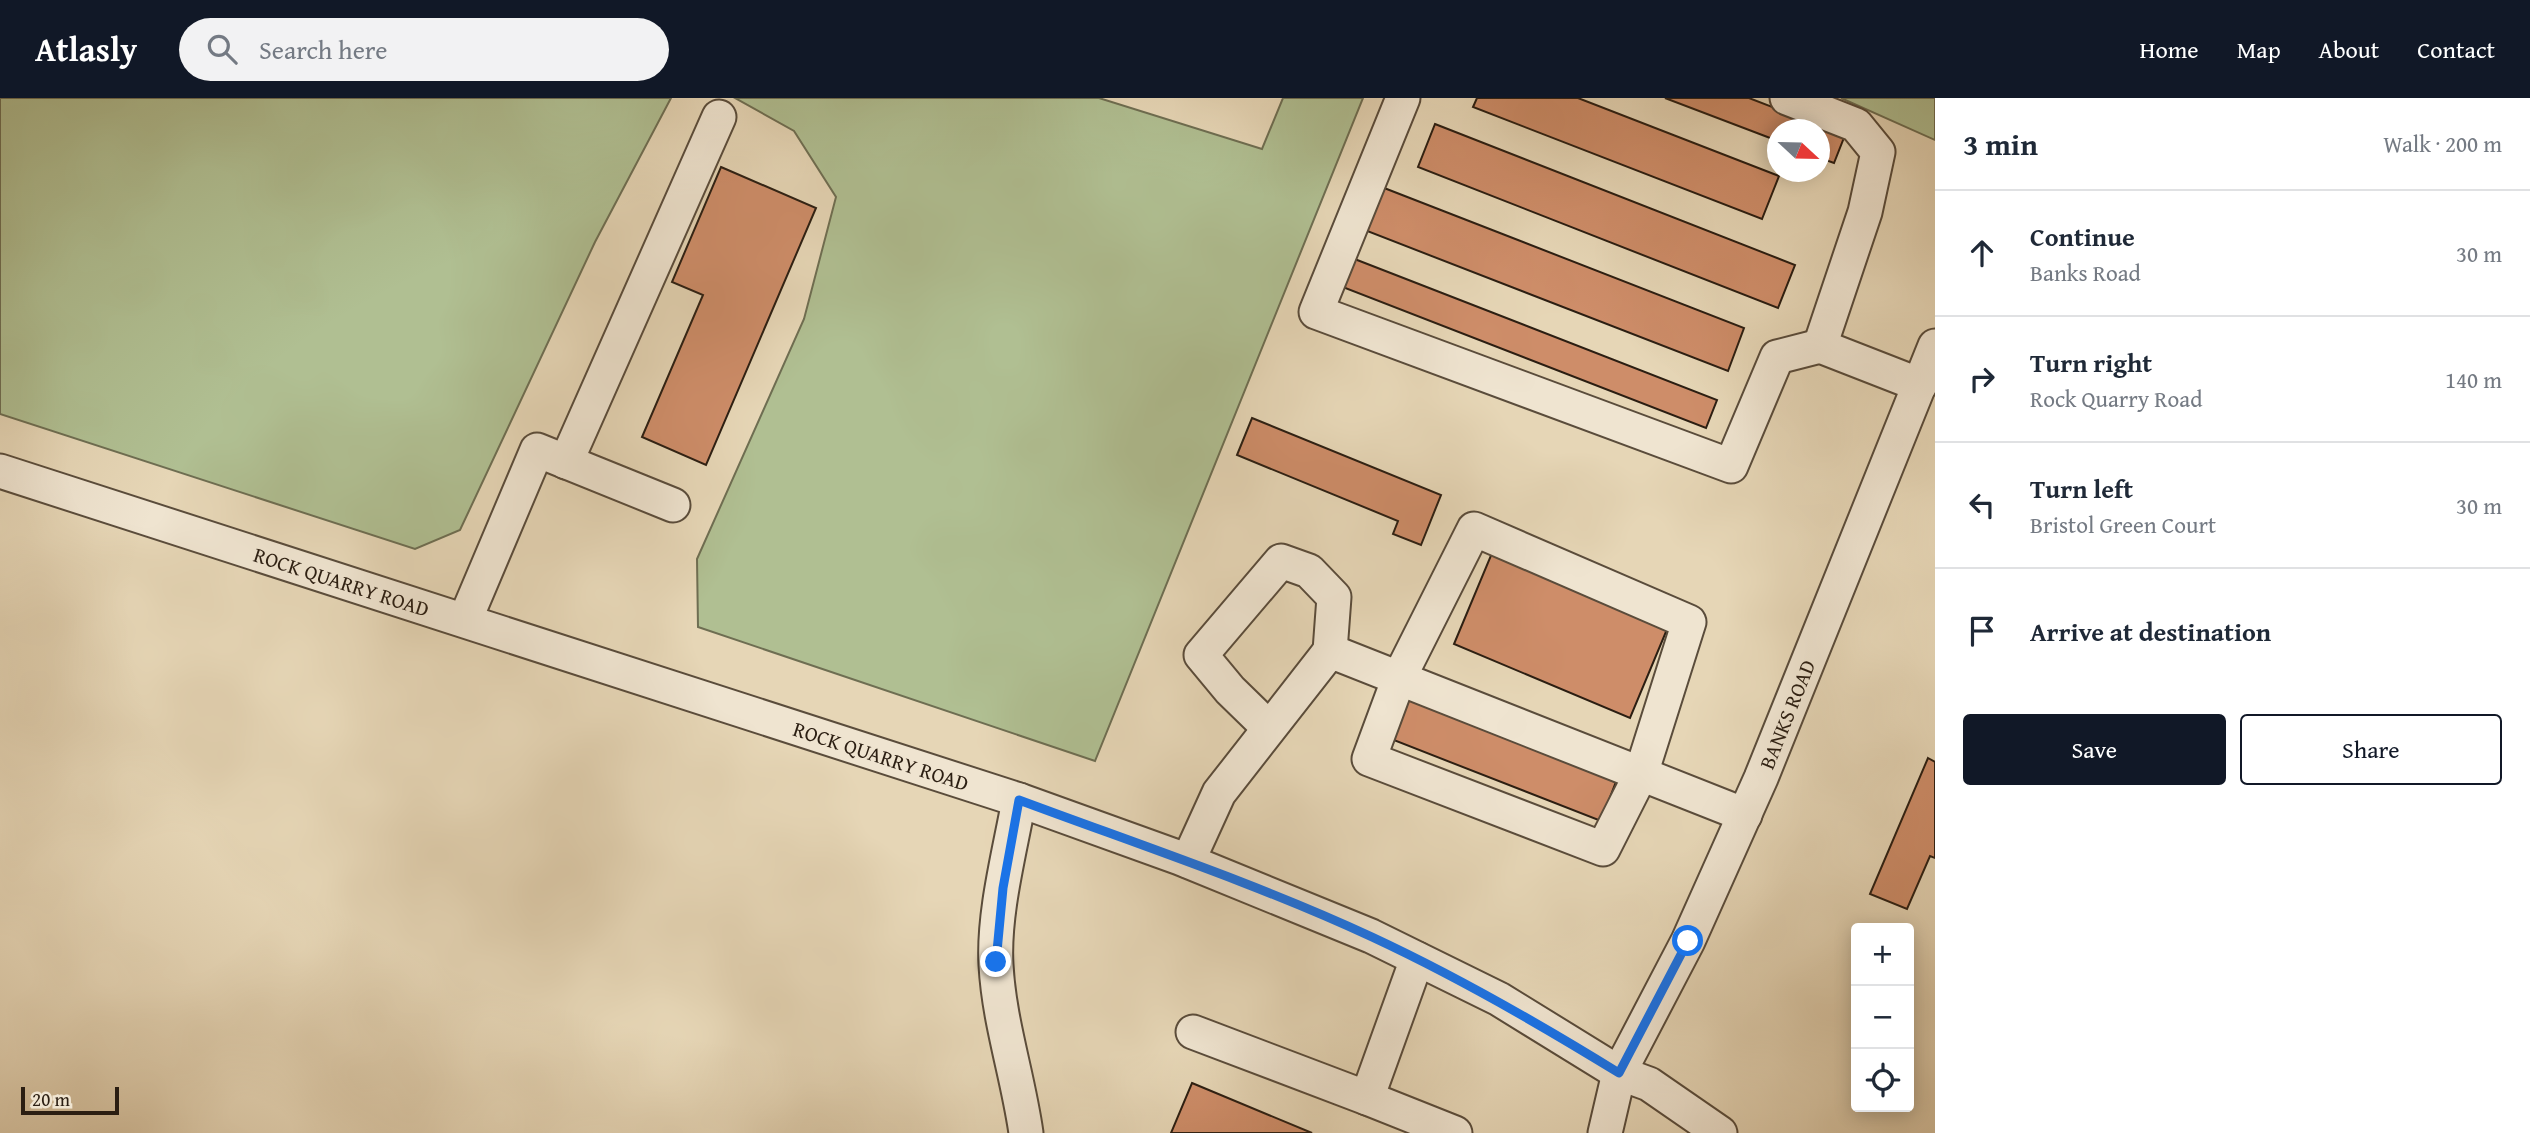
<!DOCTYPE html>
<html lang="en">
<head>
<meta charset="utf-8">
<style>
	:root { --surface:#fff; --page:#f2f2f3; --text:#1f2937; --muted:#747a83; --line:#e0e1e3; --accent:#111827 }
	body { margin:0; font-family:"Gentium Book Plus",serif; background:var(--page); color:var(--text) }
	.controls { position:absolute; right:21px; bottom:21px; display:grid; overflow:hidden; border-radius:7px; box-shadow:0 4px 18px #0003 }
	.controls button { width:63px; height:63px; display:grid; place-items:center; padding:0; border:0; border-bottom:2px solid var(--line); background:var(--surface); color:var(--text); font:35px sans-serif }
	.compass { position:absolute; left:1767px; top:21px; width:63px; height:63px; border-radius:50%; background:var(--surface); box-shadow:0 4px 18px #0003; rotate:112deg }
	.scale { position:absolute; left:21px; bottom:18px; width:98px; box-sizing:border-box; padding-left:7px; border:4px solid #2b1e12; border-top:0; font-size:19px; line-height:24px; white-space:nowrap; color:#2b1e12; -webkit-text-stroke:5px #efe4d0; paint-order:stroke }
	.stop { position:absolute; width:21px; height:21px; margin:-16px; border:5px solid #1a73e8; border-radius:50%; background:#fff }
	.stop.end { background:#1a73e8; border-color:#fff; box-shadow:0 2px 7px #0008 }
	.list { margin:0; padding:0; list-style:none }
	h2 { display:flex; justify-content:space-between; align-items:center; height:91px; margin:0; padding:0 28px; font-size:30px }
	h2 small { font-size:23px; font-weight:400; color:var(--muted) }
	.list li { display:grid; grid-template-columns:46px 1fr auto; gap:21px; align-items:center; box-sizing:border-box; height:126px; padding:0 28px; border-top:2px solid var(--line) }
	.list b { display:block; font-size:26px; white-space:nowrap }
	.list p { margin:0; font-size:23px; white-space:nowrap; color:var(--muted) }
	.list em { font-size:23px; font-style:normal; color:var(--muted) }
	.actions { display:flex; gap:14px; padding:21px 28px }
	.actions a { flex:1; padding:16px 0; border:2px solid var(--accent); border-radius:7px; text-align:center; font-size:24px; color:var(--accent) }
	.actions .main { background:var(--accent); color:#fff }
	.icon { flex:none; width:38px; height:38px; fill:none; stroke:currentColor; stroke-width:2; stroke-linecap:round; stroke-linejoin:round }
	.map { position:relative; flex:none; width:1935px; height:1035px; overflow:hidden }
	header { display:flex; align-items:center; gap:42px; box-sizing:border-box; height:98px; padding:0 35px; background:var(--accent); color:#fff }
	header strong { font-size:33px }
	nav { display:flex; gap:38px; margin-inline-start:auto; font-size:24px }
	.search { width:490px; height:63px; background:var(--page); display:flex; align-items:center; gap:18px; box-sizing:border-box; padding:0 24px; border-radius:38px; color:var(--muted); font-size:26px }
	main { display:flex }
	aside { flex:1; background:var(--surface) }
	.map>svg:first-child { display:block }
	.green { fill:#b0bf92; stroke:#6e6e52; stroke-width:2 }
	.building { fill:#ce8d69; stroke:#2b1e12; stroke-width:2 }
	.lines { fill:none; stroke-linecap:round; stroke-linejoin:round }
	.minor-casing { stroke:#5a4c3b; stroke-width:37 }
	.minor { stroke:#efe4d0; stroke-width:33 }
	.route { stroke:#1a73e8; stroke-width:9 }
	.labels { text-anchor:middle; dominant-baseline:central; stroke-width:6; stroke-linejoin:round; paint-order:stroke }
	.street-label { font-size:21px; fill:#2b1e12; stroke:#efe4d0 }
</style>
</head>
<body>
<header>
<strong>Atlasly</strong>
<div class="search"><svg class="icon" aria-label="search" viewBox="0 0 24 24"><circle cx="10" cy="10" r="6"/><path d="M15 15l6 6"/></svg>Search here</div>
<nav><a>Home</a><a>Map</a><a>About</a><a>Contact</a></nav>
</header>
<main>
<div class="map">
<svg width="1935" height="1035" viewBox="0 0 1935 1035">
	<rect width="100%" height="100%" fill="#e6d6b6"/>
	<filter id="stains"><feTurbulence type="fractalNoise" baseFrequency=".00286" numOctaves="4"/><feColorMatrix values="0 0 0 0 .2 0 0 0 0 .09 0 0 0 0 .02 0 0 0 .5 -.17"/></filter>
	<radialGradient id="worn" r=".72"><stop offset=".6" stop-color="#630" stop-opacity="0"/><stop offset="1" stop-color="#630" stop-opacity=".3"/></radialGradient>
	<!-- green -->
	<path class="green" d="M0 0H671L595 144 460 432 415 451 0 316Z
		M735 0H1099L1262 51 1283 0H1363L1095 663 698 529 697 461 804 221 836 99 794 33Z
		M1841 0H1935V42Z"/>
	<!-- building -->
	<path class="building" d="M1477 0H1578L1779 78 1762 121 1473 9Z
		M1665 0H1749L1845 37 1834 65 1820 60V32H1778V43Z
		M1435 26 1795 167 1778 210 1418 69Z
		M721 69 816 110 706 367 642 339 703 197 672 184Z
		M1379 88 1744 230 1728 273 1362 131Z
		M1352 160 1717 302 1706 330 1340 188Z
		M1252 320 1441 397 1421 447 1393 436 1398 423 1237 357Z
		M1492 455 1668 529 1630 620 1454 546Z
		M1402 598 1617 681 1601 723 1386 639Z
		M1928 660 1935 664V760L1930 758 1907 811 1870 796Z
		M1192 985 1312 1035H1171Z"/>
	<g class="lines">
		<defs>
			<g id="minor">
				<path d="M1403 0 1316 214 1731 368 1777 259 1820 248 1920 287"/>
				<path d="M1787 0 1856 27 1878 54 1865 114 1820 248"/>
				<path d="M566 364 719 19"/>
				<path id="s1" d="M0 373 1019 702 1180 760 1371 838 1499 901 1619 975 1649 986 1720 1035"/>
				<path d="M1474 431 1689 524 1641 676 1603 751 1369 661 1399 580Z"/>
				<path d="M465 522 537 352 673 407"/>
				<path d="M1269 630 1230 592 1201 557 1281 463 1309 473 1334 499 1330 553"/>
				<path d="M1019 702C1010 753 993 815 996 867 999 924 1018 978 1026 1035"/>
				<path d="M1188 763 1219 695 1330 553 1745 717"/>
				<path d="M1193 934 1367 1000 1417 861"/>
				<path d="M1367 1000 1455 1035"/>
				<path id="s2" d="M1605 1035 1619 975 1688 843 1761 680 1935 248"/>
			</g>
		</defs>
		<!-- minor casing -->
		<use href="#minor" class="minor-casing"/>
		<!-- minor -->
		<use href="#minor" class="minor"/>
	</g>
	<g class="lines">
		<!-- route -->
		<path class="route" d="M996 864 1003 790 1019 702C1137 746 1258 786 1372 839 1458 879 1538 925 1619 975L1688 843"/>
	</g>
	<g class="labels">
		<!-- street labels -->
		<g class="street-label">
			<text stroke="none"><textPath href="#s1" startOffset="359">ROCK QUARRY ROAD</textPath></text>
			<text stroke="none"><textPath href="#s2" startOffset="458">BANKS ROAD</textPath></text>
			<text stroke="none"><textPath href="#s1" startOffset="926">ROCK QUARRY ROAD</textPath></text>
		</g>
	</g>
	<rect width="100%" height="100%" filter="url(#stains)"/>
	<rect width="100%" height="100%" fill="url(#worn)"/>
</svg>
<div class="controls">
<button>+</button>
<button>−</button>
<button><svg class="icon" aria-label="locate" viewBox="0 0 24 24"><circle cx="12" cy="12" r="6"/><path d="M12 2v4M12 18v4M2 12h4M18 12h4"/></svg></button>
</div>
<svg class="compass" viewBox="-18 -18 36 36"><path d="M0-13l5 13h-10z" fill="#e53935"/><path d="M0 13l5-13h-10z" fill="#747a83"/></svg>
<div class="scale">20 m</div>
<div class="stop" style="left:1688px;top:843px"></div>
<div class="stop end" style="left:996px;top:864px"></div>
</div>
<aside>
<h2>3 min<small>Walk · 200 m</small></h2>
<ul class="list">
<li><svg class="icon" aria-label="ahead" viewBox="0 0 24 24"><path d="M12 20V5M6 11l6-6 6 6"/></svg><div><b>Continue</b><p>Banks Road</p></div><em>30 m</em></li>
<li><svg class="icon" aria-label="right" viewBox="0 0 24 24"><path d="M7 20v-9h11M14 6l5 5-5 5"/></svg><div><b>Turn right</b><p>Rock Quarry Road</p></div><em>140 m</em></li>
<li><svg class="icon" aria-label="left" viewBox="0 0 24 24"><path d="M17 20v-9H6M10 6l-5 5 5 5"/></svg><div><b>Turn left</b><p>Bristol Green Court</p></div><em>30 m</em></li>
<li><svg class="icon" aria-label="arrive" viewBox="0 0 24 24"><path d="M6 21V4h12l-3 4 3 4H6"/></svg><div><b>Arrive at destination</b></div></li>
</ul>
<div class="actions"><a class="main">Save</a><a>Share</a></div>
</aside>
</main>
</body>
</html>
